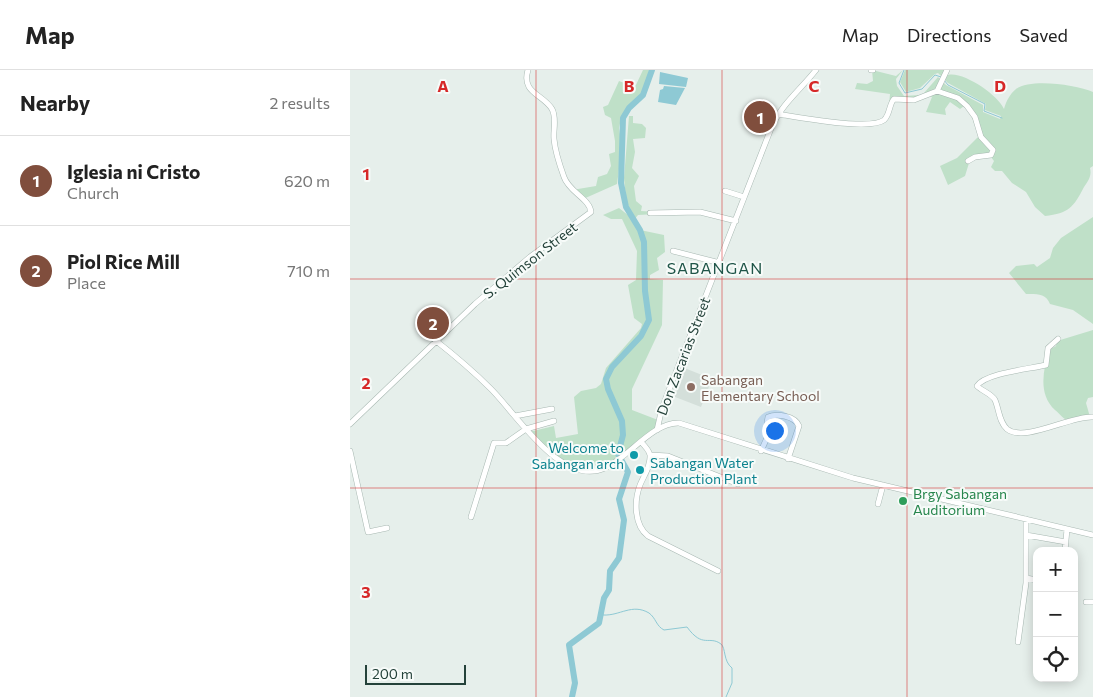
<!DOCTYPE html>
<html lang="en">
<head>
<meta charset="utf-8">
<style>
	:root { --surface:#fff; --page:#f6f6f6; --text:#222; --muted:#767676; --line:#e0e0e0; --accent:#804e3d }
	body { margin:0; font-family:Commissioner,sans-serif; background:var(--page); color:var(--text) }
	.controls { position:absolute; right:15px; bottom:15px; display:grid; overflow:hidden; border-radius:10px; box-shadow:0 2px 12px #0003 }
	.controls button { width:45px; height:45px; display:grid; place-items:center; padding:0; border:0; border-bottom:1px solid var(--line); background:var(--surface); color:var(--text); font:25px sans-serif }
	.scale { position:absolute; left:15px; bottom:12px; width:101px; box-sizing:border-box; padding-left:5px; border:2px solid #24423a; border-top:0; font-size:14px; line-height:18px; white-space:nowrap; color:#24423a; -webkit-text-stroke:4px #f7fbf9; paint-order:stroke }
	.you { position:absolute; left:424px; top:360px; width:18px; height:18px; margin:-12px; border:4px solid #fff; border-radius:50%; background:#1a73e8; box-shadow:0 0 0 8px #1a73e833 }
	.badge { display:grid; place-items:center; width:32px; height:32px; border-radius:50%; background:var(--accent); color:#fff; font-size:16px; font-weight:700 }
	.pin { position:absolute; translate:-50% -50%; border:2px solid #fff; box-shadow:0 1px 5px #0006 }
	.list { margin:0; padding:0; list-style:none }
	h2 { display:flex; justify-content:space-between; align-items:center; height:65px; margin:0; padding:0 20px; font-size:21px }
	h2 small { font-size:16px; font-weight:400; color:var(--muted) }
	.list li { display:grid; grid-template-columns:32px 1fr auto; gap:15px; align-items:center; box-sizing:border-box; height:90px; padding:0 20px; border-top:1px solid var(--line) }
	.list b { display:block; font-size:19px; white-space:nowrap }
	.list p { margin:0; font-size:16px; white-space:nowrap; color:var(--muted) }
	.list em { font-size:16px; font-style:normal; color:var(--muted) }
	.icon { flex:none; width:28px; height:28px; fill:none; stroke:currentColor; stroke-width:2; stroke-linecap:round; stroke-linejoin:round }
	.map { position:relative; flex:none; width:743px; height:627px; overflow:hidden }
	header { display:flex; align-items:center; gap:30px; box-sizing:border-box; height:70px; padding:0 25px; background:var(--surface); border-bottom:1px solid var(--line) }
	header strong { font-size:24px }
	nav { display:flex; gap:28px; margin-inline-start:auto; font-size:18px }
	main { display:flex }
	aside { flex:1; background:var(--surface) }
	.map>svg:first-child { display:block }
	.built { fill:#d4dfda }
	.green { fill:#bfe0c8 }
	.water { fill:#8ec9d4 }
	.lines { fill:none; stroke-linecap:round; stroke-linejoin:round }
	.stream { stroke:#8ec9d4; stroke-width:1 }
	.river { stroke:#8ec9d4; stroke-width:6 }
	.minor-casing { stroke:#a8b8b2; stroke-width:6 }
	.minor { stroke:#fff; stroke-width:5 }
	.grid { fill:none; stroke:#d62828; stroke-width:1; stroke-opacity:0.55 }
	.education-dot { fill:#8d6e63; stroke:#f7fbf9; stroke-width:2 }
	.culture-dot { fill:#0f9aa8; stroke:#f7fbf9; stroke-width:2 }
	.leisure-dot { fill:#2e9e5b; stroke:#f7fbf9; stroke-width:2 }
	.labels { text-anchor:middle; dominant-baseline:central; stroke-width:4; stroke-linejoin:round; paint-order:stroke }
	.street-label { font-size:14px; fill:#24423a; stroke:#f7fbf9 }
	.education-label { font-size:14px; fill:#785e54; stroke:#f7fbf9; text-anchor:start }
	.culture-label { font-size:14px; fill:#0d838f; stroke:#f7fbf9; text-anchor:end }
	.leisure-label { font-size:14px; fill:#27864d; stroke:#f7fbf9; text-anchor:start }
	.quarter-label { font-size:16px; letter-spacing:1px; fill:#1f5548; stroke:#f7fbf9 }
	.grid-label { font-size:16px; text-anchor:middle; font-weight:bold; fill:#d62828; stroke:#f7fbf9; stroke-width:4; stroke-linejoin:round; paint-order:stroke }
</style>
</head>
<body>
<header>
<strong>Map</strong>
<nav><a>Map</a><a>Directions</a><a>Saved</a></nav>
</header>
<main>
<aside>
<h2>Nearby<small>2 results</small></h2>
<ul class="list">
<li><span class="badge">1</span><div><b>Iglesia ni Cristo</b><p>Church</p></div><em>620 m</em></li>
<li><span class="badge">2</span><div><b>Piol Rice Mill</b><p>Place</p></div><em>710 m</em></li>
</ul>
</aside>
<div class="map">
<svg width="743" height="627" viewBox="0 0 743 627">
	<rect width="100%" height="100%" fill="#e6efeb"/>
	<!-- built -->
	<path class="built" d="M332 297 362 309 351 337 320 325Z"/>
	<!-- green -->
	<path class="green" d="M293 0H299L294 25 278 36 271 49 269 58 272 77 267 114 231 130 222 120 246 116 248 107 257 104 261 96 259 84 265 82V71L261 48 255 45 253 37 258 35 269 11 285 17Z
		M522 0 546 6 553 0 546 9 547 16 554 26 570 25V28L546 27 539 35 540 24 505 19 507 13 517 14 523 11Z
		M555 0H595L598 5C613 1 648 25 654 39 656 31 660 24 666 19 682 8 726 15 743 22V96L740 98C742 106 738 111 734 117 723 138 719 143 695 146L685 137 676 122 662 113 652 101H645L641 97 644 91 641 87H624L619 93 615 106 598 115 590 96 607 88 629 66 617 34 610 39 600 32 595 39 596 45 576 42 582 27 574 23 588 7 596 15 633 35V42L650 49 651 46 635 40 636 34 598 13 588 3 585 4 570 18 556 22 550 12Z
		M279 46H283V53L292 54 296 58 295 68 283 69 285 82 282 98 289 106 284 116 286 131 292 136 291 141 306 142V144L288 145 284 150 290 160 314 165 315 182 307 188 309 200 300 205V209L313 210 312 255 282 319V340L308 350C301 379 265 391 240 402L210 390 179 362 204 356 206 368 228 364 224 327 231 321 246 318 251 314 256 298 291 258 292 254 284 248 278 215 286 210 287 181 272 149H261L253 145 269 138 283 149 276 129 274 108Z
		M743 147V254L723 240 700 234C696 223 686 224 676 224L659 203 666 196 684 194 687 197 700 188 703 178 711 168Z
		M743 260V327L738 328 736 333 740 347C735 348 726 351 720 351 714 350 710 344 705 340 688 324 693 301 699 280L706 276 707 271Z
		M547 431a6 6 0 1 1 12 0a6 6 0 1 1-12 0Z"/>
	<!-- water -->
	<path class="water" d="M310 2 338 8 336 17 309 14Z
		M314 16 335 18 326 35 308 32 310 20 313 19Z"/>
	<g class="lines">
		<!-- stream -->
		<path class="stream" d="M554 0 549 13 555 23 572 19 585 5 591 7
			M594 10 598 15 635 34 634 41 652 48
			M251 539 253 545C270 546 282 533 299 543 306 548 306 556 314 560L337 557C353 579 359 565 371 574 376 578 373 591 382 598V613L376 627"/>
		<!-- river -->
		<path class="river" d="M222 627 225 613 219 575 249 553 254 528 259 520 260 501 269 488 274 450 269 429 278 402 268 384 273 365 272 351 258 319 256 309 262 297 291 266 299 250 295 221 294 172 290 160 276 137 271 113 273 48 279 38 293 25 302 0"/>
		<defs>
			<path id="minor" d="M521 0H523
				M587 21 608 28 617 36 625 47 631 67 643 80 641 85 625 87 618 91
				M428 44C447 47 520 61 534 50 540 45 539 34 544 29L564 30 587 21 597 0
				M375 121 394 127
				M300 143 350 142 386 151
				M323 181 370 193
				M708 269 698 278 696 295C680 299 635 303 627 316 632 321 642 324 645 330 649 339 649 352 657 359 674 373 722 345 743 347
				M85 270C104 285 123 301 140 318 166 343 211 418 255 398 279 387 303 352 329 353L503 408 743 465
				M165 346 202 339
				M0 354 125 234 180 187 241 142C240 129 219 122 214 107 210 96 205 81 204 69 203 60 207 48 202 39 193 24 171 23 178 0
				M307 360 312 338 422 56C432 34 451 19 466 0
				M291 372C295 376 299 380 300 385 301 396 294 405 290 415 284 431 284 455 298 466L368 501
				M0 381 18 462 37 458
				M411 381 421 359 417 353 418 347C427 343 445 346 449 356L438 389
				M300 385 318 386 388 414
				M528 434 533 415
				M121 447 144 373H156L176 359 204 351
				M676 465 716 472
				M715 481 717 459
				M676 508 687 510
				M736 532H743
				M668 572 676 513V449"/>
		</defs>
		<!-- minor casing -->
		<use href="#minor" class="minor-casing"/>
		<!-- minor -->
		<use href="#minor" class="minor"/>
	</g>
	<!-- grid -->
	<path class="grid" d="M186 0V627M372 0V627M557 0V627M0 209H743M0 418H743"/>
	<!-- markers -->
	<circle class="education-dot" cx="341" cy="317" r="5"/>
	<g class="culture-dot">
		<circle cx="284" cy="385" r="5"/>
		<circle cx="290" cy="400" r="5"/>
	</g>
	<circle class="leisure-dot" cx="553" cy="431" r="5"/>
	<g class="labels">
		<!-- street labels -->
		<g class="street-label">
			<text transform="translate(180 190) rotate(-38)">S. Quimson Street</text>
			<text transform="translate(333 286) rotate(-69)">Don Zacarias Street</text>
		</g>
		<!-- education labels -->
		<g class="education-label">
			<text x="351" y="309">Sabangan<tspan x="351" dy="16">Elementary School</tspan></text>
		</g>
		<!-- culture labels -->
		<g class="culture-label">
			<text x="274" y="377">Welcome to<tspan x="274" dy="16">Sabangan arch</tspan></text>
			<text x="300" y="392" text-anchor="start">Sabangan Water<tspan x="300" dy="16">Production Plant</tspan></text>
		</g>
		<!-- leisure labels -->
		<g class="leisure-label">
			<text x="563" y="423">Brgy Sabangan<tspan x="563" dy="16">Auditorium</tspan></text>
		</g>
		<!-- quarter labels -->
		<g class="quarter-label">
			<text x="365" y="197">SABANGAN</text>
		</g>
	</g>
	<g class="grid-label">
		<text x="93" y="22">A</text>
		<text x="279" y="22">B</text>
		<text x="464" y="22">C</text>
		<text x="650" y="22">D</text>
		<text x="16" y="110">1</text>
		<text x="16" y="319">2</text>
		<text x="16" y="528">3</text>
	</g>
</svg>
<div class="controls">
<button>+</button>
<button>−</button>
<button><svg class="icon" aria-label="locate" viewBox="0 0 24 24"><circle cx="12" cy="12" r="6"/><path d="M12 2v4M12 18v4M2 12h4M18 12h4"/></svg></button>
</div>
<div class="scale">200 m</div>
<div class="you"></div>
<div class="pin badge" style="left:410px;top:47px">1</div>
<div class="pin badge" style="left:83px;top:253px">2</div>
</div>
</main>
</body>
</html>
